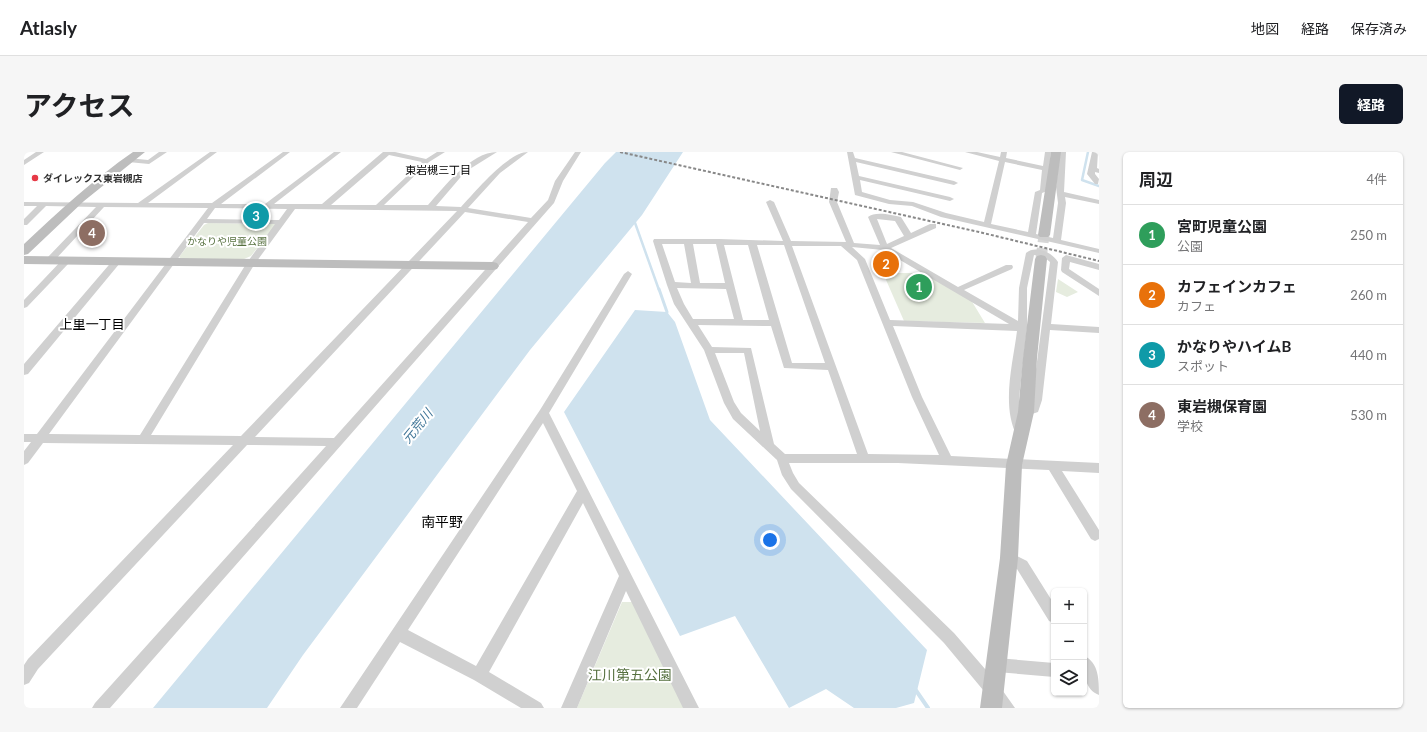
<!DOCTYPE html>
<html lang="ja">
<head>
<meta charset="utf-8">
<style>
	:root { --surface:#fff; --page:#f6f6f6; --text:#202124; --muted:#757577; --line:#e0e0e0; --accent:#111827 }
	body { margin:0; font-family:Lato,"Noto Sans JP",sans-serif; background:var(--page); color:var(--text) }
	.controls { position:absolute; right:12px; bottom:12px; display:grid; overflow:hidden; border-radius:6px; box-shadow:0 1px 3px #0004 }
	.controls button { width:36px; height:36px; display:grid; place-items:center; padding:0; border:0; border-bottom:1px solid var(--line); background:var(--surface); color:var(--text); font:20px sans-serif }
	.you { position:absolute; left:746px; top:388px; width:14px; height:14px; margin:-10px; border:3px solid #fff; border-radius:50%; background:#1a73e8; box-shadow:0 0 0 6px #1a73e833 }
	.badge { display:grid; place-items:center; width:26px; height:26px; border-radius:50%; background:var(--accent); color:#fff; font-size:13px; font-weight:700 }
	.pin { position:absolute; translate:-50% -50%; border:2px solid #fff; box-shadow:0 1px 4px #0006 }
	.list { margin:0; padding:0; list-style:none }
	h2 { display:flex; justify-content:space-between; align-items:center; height:52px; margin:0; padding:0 16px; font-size:17px }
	h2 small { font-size:13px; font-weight:400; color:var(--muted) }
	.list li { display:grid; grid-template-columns:26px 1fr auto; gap:12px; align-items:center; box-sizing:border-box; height:60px; padding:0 16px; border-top:1px solid var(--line) }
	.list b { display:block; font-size:15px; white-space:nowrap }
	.list p { margin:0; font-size:13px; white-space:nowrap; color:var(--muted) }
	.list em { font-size:13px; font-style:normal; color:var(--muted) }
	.icon { flex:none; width:22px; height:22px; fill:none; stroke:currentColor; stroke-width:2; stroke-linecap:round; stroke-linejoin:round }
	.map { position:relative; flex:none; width:1075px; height:556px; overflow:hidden; border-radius:6px }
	header { display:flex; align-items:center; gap:24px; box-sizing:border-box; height:56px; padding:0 20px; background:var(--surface); border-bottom:1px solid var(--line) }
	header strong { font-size:19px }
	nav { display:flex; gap:22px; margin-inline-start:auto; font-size:14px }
	.intro { display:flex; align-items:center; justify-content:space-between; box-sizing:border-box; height:96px; padding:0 24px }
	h1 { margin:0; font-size:28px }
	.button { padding:10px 18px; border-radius:6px; background:var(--accent); color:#fff; font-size:14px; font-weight:700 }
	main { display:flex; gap:24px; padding:0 24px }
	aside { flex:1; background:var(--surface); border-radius:6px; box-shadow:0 1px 3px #0004 }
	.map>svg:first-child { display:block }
	.green { fill:#e6ecdf }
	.water { fill:#cfe2ee }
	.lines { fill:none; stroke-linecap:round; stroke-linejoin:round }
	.stream-far2 { stroke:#cfe2ee; stroke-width:2.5 }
	.stream-far1 { stroke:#cfe2ee; stroke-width:3 }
	.stream { stroke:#cfe2ee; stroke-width:4 }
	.secondary-tunnel { stroke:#d6d6d6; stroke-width:11; stroke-dasharray:11 5.5; stroke-linecap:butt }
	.street { fill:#d0d0d0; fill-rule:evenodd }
	.secondary { fill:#bdbdbd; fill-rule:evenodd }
	.rail { stroke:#888; stroke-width:2; stroke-dasharray:3 2; stroke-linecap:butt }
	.poi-dot { fill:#e63946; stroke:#fff; stroke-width:1.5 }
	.labels { text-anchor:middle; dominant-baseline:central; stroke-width:4; stroke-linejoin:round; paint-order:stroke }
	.far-poi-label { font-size:10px; font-weight:bold; fill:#333; stroke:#fff; text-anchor:start }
	.far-park-label { font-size:10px; fill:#56703f; stroke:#fff }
	.far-neighbourhood-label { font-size:11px; fill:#000; stroke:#fff }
	.neighbourhood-label { font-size:13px; fill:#000; stroke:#fff }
	.water-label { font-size:13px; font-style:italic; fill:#3f7597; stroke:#fff }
	.quarter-label { font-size:14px; fill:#000; stroke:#fff }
	.near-park-label { font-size:14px; fill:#56703f; stroke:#fff }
</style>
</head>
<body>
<header>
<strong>Atlasly</strong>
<nav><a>地図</a><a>経路</a><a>保存済み</a></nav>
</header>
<div class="intro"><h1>アクセス</h1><a class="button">経路</a></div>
<main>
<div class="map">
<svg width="1075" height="556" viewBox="0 0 1075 556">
	<rect width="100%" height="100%" fill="#fff"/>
	<!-- green -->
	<path class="green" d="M184 71 249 72H252L227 104 220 107H158L155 105 180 73Z
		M859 121H902L947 148 961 171 880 169Z
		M1034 127 1054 140 1043 145 1032 140Z
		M598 450H609L663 556H553Z"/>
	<!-- water -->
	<path class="water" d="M592 0H659L618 63 506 198 279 503 243 556H129L581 11Z
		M611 158 643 160 651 170 686 268 903 498 890 551 872 556H830L802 537 765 556 711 464 656 484 540 260Z"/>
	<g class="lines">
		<!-- stream-far2 -->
		<path class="stream-far2" d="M1064 0 1058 28 1075 34
			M610 68 635 138"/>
		<!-- stream-far1 -->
		<path class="stream-far1" d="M635 137 643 160 642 164"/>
		<!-- stream -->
		<path class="stream" d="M891 537 904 556"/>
		<!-- secondary-tunnel -->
		<path class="secondary-tunnel" d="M1017 107 1020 83"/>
		<!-- street -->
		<path class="street" d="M12 0H20L0 13V8Z
			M135 0H143L125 12 104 10 101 8 104 6 124 8Z
			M186 0H193L124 51H188L259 0H266L197 52H241L310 0H317L250 52H298L359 0H371L402 7 413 0H421L405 10 360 53H404C420 35 447 0 473 0L441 20 412 54 437 55C451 40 484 0 504 0L476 21 444 56 507 66 524 48 531 29 551 0H557L539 29 530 51 86 556H68L71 551 302 294 223 293 14 517 5 531 0 533V513L4 507 209 293 19 291 4 311 0 313V299L7 290H0V282H13L184 56 80 55 29 110 26 111 22 108 23 106 72 55 22 54 3 73H0V67L13 54H0V50L114 51ZM365 3 398 10 352 53H307ZM191 56 263 57 255 68 183 67ZM271 57 433 59 217 284 127 283 230 113ZM441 60 504 70 310 286 231 285ZM180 71 251 72 222 112 116 283 25 282Z
			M823 0H829L831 6 930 29 934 31 930 33 832 10 835 24 926 45 930 47 926 49 836 28 838 40 866 48 889 50 922 61 960 70 975 9 941 0H953L976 5 977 0H983L982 6 1019 14 1021 0H1027L1023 39 1018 41 1012 82 1029 86 1034 51 1032 35 1036 0H1042L1040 40 1075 48V52L1041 45 1042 51 1037 88 1075 97V101L917 65 888 54 865 52 831 43ZM981 10 1018 18 1016 38 1011 40 1004 80 967 72Z
			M867 0H878L939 16 936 18Z
			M1068 0H1074L1073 16 1075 17V21L1071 20V22L1075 27 1074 32H1071L1063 22Z
			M807 36H813L815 40 813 50 830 91 856 93 844 65C851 59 868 63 877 65L887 81 906 72H912V76L867 96 934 135 982 113H988L989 115 988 117 940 138 994 169 995 136 1002 101C1011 93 1028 100 1034 110L1027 172 1075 175V181L1026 178 1018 248 1014 260 1002 264 998 263 997 260 998 257 1006 254 1008 248 1026 110 1020 105 1010 103 1003 136V176L995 246 996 262 1003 281 1001 284 997 285 993 284C977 254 989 211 993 179L869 174 898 245 927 304 1075 311V321L1038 319 1075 378V387L1071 389 1067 387 1025 318 874 311H765L769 321 775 331 930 481 974 532 991 556H974L920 491 767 337 758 323 753 308 709 267 700 251 680 198 650 152 643 133 629 89 630 87H695L759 89 742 50 746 48 750 50 767 89 822 90 805 50ZM853 67 871 69 880 84 863 92ZM638 92H660L667 131 651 130ZM669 92H692L701 131H676ZM700 93H724L745 168H719ZM733 93H760L801 211H768ZM768 94H817L833 108 888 245 915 303 844 302ZM828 95 859 98 985 172 866 168 841 107ZM653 136 702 137 710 167H669L660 152ZM674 173 747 174 760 216 804 218 833 302H761L750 292 727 196 688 195ZM691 201H720L736 279 717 261 710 250Z
			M1042 103 1075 112V118L1046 110 1045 117 1075 137V144L1038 120 1037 118 1038 106Z
			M42 106 45 107 46 109 45 111 3 155 0 156V148L39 107Z
			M93 106 96 107 97 109 96 111 4 222 0 223V212L90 107Z
			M604 119 608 122 525 261 675 556H659L602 439 553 556H537L595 424 559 351 465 520 517 551 520 556H497L450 528 376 490 333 556H316L516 258 600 122ZM519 271 553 339 452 514 384 478Z
			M985 400 1003 409 1030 452V471L1025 469 993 417 980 410 979 406 980 402Z
			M1060 504C1075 510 1075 529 1075 543 1059 537 1060 518 1060 504Z
			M973 506 1030 511V525L973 520 968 518 966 513 968 508Z"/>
		<!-- secondary -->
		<path class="secondary" d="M109 0H121L60 49 4 102 0 103V92C35 59 70 27 109 0Z
			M1027 0H1037L1026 83 1024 85H1016L1014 83Z
			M1017 103 1021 104 1023 107 1013 206 1010 260 998 313 994 406 978 556H956L976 406 982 313 994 260 999 206 1011 107 1013 104Z
			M0 104 469 110 473 111 475 114 473 117 469 118 0 112Z"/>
		<!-- rail -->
		<path class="rail" d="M596 0 955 80 1075 109"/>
	</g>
	<!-- markers -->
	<circle class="poi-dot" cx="11" cy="26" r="4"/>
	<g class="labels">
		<!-- far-poi labels -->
		<g class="far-poi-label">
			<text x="19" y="26">ダイレックス東岩槻店</text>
		</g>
		<!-- far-park labels -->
		<g class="far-park-label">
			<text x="203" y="89">かなりや児童公園</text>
		</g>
		<!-- far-neighbourhood labels -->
		<g class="far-neighbourhood-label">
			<text x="414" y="17">東岩槻三丁目</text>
		</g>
		<!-- neighbourhood labels -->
		<g class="neighbourhood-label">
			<text x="68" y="172">上里一丁目</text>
		</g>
		<!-- water labels -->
		<g class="water-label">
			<text transform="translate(393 274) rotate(-51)">元荒川</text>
		</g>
		<!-- quarter labels -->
		<g class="quarter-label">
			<text x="418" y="369">南平野</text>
		</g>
		<!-- near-park labels -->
		<g class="near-park-label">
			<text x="606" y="522">江川第五公園</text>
		</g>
	</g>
</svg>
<div class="controls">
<button>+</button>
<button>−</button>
<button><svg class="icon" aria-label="layers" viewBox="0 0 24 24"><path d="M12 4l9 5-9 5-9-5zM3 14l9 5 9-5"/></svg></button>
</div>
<div class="you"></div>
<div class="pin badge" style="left:895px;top:135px;background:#2e9e5b">1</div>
<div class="pin badge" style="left:862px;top:112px;background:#e8710a">2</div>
<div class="pin badge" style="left:232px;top:64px;background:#0f9aa8">3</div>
<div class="pin badge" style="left:68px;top:81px;background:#8d6e63">4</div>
</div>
<aside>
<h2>周辺<small>4件</small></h2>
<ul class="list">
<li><span class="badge" style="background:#2e9e5b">1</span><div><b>宮町児童公園</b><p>公園</p></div><em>250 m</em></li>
<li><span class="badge" style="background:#e8710a">2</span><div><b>カフェインカフェ</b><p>カフェ</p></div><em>260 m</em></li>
<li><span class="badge" style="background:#0f9aa8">3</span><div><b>かなりやハイムB</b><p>スポット</p></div><em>440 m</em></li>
<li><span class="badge" style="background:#8d6e63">4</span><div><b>東岩槻保育園</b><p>学校</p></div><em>530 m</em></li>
</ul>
</aside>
</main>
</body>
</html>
